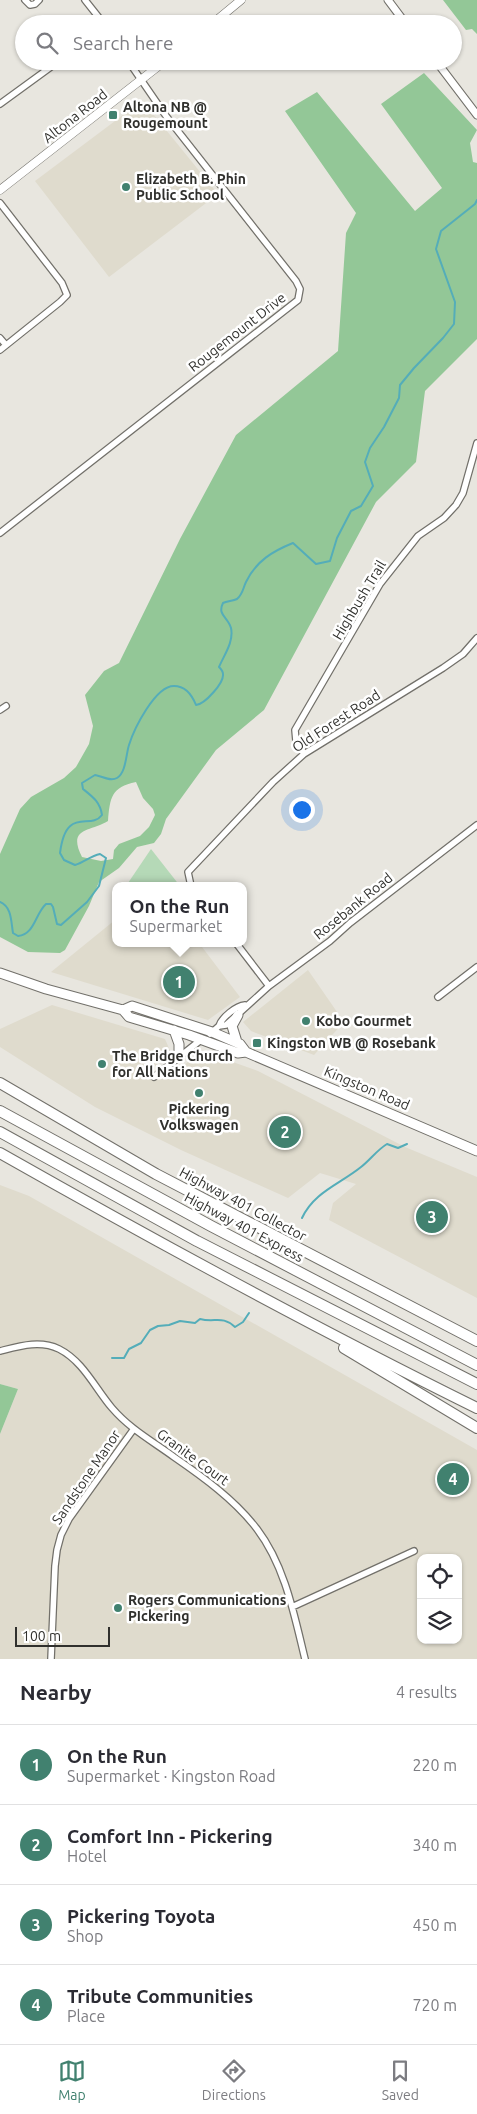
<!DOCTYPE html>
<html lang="en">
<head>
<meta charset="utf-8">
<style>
	:root { --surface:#fff; --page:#f2f2f3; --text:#2b2b33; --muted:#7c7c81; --line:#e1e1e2; --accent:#41816f }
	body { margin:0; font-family:Ubuntu,sans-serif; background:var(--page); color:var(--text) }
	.controls { position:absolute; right:15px; bottom:15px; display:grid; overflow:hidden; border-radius:10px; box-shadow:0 1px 4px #0004 }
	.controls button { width:45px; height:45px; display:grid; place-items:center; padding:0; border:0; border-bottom:1px solid var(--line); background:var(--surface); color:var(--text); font:25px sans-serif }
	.scale { position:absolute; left:15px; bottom:12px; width:95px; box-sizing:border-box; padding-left:5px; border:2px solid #30302d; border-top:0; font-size:14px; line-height:18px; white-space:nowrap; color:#30302d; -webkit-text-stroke:4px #fff; paint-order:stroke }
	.you { position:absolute; left:301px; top:809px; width:18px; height:18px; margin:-12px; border:4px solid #fff; border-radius:50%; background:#1a73e8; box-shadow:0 0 0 8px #1a73e833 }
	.badge { display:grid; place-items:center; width:32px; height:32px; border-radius:50%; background:var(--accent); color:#fff; font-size:16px; font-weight:700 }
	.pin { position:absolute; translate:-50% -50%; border:2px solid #fff; box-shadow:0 1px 5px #0006 }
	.popup { position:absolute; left:112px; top:882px; width:135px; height:65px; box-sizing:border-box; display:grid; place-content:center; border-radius:10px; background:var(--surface); filter:drop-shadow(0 1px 4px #0005); font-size:16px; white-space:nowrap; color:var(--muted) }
	.popup b { font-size:19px; color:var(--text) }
	.popup::after { content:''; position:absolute; left:50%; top:100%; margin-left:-10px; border:10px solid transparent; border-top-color:var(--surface) }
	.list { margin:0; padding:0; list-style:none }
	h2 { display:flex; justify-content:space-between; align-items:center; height:65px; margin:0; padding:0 20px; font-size:21px }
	h2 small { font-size:16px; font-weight:400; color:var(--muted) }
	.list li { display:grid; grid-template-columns:32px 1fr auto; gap:15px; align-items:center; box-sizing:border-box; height:80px; padding:0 20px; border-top:1px solid var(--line) }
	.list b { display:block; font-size:19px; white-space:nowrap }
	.list p { margin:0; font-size:16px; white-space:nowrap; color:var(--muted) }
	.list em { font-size:16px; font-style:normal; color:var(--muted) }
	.icon { flex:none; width:28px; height:28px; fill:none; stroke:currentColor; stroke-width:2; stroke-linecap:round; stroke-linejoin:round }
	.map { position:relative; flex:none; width:477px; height:1659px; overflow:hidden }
	.search { position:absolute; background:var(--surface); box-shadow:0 1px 4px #0004; left:15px; right:15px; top:15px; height:55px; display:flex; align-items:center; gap:12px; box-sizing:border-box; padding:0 18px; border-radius:28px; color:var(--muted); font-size:19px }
	.sheet { height:385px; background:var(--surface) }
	nav { display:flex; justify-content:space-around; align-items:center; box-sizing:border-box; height:70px; border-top:1px solid var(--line); background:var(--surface); font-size:14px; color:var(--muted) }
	nav a { display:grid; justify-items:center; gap:2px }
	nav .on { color:var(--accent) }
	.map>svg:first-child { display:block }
	.built { fill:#dfdbcd; fill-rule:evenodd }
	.green { fill:#b5d9b7 }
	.forest { fill:#93c797; fill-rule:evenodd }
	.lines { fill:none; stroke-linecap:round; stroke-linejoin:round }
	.stream { stroke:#54adb9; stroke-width:2 }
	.minor-casing { stroke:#72706a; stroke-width:8 }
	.tertiary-casing { stroke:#72706a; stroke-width:9 }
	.secondary-casing { stroke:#72706a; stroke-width:9 }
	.primary-casing { stroke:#72706a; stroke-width:11 }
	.motorway-casing { stroke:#72706a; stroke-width:12 }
	.minor { stroke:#fff; stroke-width:5.5 }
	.tertiary { stroke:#fff; stroke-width:7 }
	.secondary { stroke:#fff; stroke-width:8 }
	.primary { stroke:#fff; stroke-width:9 }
	.motorway { stroke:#fff; stroke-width:10 }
	.poi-dot { fill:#41816f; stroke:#fff; stroke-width:2 }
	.labels { text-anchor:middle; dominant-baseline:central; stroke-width:5; stroke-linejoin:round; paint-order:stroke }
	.poi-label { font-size:14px; font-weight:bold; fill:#30302d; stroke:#fff; text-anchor:start }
	.street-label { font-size:14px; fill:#30302d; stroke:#fff }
</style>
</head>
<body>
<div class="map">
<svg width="477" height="1659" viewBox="0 0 477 1659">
	<rect width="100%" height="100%" fill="#e8e6df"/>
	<!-- built -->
	<path class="built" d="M145 104 218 194 109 277 35 181 135 106Z
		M115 920V943H199L240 997 208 1020 51 972Z
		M308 970 344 1022 314 1055 251 1031 243 1022Z
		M52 1005 165 1039 171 1053 157 1063 169 1077 202 1051 258 1071 405 1147 477 1177V1298L329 1220 333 1203 356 1184 320 1173 288 1198 181 1150 95 1107 0 1047V1029Z
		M0 1185 29 1196 477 1450V1659H0V1434L18 1389 0 1384ZM421 1558H458V1640H421Z"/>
	<!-- green -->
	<path class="green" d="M151 849 180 886H126Z"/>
	<!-- forest -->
	<path class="forest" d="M443 0H477V34L472 29 466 30Z
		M424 73 477 130 470 143 473 162 477 163V339L425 391 416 462 376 502 264 710 216 750 166 819 161 834 154 843 137 847 119 868 99 882 89 906 65 950 60 953 28 952 0 937V854L20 809 31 797 64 778 76 767 89 744 93 726 85 695 104 671 119 663 180 539 236 435 338 351 346 233 356 213 285 111 317 92 415 211 442 188 381 104ZM136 782 143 798 153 809 155 815 149 827 140 836 119 844 114 850 113 859 101 861 82 857C67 827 90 832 108 821 110 798 111 787 136 782Z
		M0 1384 18 1389 0 1434Z"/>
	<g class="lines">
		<!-- stream -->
		<path class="stream" d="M0 902C12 907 11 922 13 933L18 936C35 934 35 914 46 904H51L53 907 57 924 61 925 87 902 99 886 106 858 100 854C90 856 85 862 75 865L64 860 60 853C66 805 90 831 102 815 100 802 93 797 83 789L82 783 95 775C102 776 110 782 117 778 126 773 126 754 129 745 134 729 155 686 174 686 186 686 192 695 196 705 205 704 224 683 223 674 223 672 221 669 219 667 224 655 234 642 231 628 228 617 217 615 223 603 227 601 233 601 237 599 243 594 243 588 246 582 256 561 273 551 293 543L316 564 330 561 337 538 351 511 361 506 373 486 365 462 370 448 384 427 399 398 400 385 414 368 443 338 454 324 455 302 436 249 441 231 475 204 477 200
			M302 1218C314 1192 340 1184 361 1167 370 1160 377 1150 387 1144L398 1148 407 1144
			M112 1358H124L129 1349 141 1343 150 1330 158 1326 169 1325 180 1321 195 1323 200 1319C215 1323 222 1315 235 1327L243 1322 249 1313"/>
		<defs>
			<path id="minor" d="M25 0 30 5 35 4 39 0
				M85 0 104 24
				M0 104 59 61
				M0 203 62 283 67 295 60 302 0 350
				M0 338 6 345
				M0 533 298 300 300 289 296 281 166 116 133 68 126 61
				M0 710 6 706
				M304 754 296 741 295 730 380 584 418 536 444 518 456 505 463 493 477 443
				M191 886 188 872 273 782 304 754 443 668 463 654 477 638
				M236 943 269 986
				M438 997 477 967
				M219 1026C222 1017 236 1006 245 1005
				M210 1034 219 1026 226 1025 269 986 330 941 350 923 477 825
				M154 1077 202 1039
				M0 1351C20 1346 40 1340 59 1349 83 1361 95 1388 112 1408 130 1429 152 1441 174 1457 203 1477 235 1500 257 1529 285 1566 294 1614 305 1659
				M292 1607 414 1551
				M51 1659 55 1566 57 1550 61 1535 69 1519 133 1430"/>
			<path id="tertiary" d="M388 0 406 24
				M436 61 477 115"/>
			<path id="secondary" d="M212 24 241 0
				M0 190 165 61"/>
			<path id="primary" d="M0 973 46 989 123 1010 129 1017 189 1035 238 1053 246 1052 477 1151
				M123 1010 132 1006 212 1032 240 1044 246 1052
				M174 1030 179 1044V1057
				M237 1042 232 1026 238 1015"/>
			<path id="motorway" d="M0 1083 156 1174 477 1341
				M0 1111 211 1226 477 1365
				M0 1132 197 1241 477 1384
				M0 1153C157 1242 315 1328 477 1408
				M344 1348 477 1428"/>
		</defs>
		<!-- minor casing -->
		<use href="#minor" class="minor-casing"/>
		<!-- tertiary casing -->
		<use href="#tertiary" class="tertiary-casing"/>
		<!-- secondary casing -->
		<use href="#secondary" class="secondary-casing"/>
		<!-- primary casing -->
		<use href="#primary" class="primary-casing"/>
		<!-- motorway casing -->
		<use href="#motorway" class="motorway-casing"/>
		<!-- minor -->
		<use href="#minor" class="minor"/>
		<!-- tertiary -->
		<use href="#tertiary" class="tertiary"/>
		<!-- secondary -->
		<use href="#secondary" class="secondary"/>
		<!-- primary -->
		<use href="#primary" class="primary"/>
		<!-- motorway -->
		<use href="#motorway" class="motorway"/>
	</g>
	<!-- markers -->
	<g class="poi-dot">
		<rect x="108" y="110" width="10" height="10" rx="2.5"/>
		<circle cx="126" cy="187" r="5"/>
		<circle cx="306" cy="1021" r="5"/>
		<rect x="252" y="1038" width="10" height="10" rx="2.5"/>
		<circle cx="102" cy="1064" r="5"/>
		<circle cx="199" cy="1093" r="5"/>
		<circle cx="118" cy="1608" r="5"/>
	</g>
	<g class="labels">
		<!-- poi labels -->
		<g class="poi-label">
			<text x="123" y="107">Altona NB @<tspan x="123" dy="16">Rougemount</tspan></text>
			<text x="136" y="179">Elizabeth B. Phin<tspan x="136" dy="16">Public School</tspan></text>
			<text x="316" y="1021">Kobo Gourmet</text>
			<text x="267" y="1043">Kingston WB @ Rosebank</text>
			<text x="112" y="1056">The Bridge Church<tspan x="112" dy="16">for All Nations</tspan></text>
			<text x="199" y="1109" text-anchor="middle">Pickering<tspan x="199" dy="16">Volkswagen</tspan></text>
			<text x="128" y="1600">Rogers Communications<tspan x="128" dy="16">PIckering</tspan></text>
		</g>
		<!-- street labels -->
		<g class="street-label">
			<text transform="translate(75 116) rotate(-38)">Altona Road</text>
			<text transform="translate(237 332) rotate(-38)">Rougemount Drive</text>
			<text transform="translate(359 600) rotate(-59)">Highbush Trail</text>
			<text transform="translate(336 721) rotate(-33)">Old Forest Road</text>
			<text transform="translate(353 906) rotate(-39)">Rosebank Road</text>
			<text transform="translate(367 1088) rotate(23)">Kingston Road</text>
			<text transform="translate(243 1204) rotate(28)">Highway 401 Collector</text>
			<text transform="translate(244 1227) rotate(28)">Highway 401 Express</text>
			<text transform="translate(193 1457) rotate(36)">Granite Court</text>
			<text transform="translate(86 1477) rotate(-56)">Sandstone Manor</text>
		</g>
	</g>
</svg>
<div class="controls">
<button><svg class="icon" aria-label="locate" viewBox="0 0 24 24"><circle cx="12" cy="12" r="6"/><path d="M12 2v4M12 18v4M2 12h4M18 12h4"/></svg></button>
<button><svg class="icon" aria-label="layers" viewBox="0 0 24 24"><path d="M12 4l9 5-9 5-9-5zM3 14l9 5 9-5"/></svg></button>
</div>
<div class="scale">100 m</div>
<div class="you"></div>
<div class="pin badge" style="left:179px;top:982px">1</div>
<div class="popup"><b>On the Run</b>Supermarket</div>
<div class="pin badge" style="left:285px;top:1132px">2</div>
<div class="pin badge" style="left:432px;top:1217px">3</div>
<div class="pin badge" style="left:453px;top:1479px">4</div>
<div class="search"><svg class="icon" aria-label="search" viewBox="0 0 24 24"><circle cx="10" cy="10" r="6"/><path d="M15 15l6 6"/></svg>Search here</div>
</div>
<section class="sheet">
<h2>Nearby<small>4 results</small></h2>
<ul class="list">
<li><span class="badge">1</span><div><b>On the Run</b><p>Supermarket · Kingston Road</p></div><em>220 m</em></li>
<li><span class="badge">2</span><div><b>Comfort Inn - Pickering</b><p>Hotel</p></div><em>340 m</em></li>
<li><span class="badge">3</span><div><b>Pickering Toyota</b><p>Shop</p></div><em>450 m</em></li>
<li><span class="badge">4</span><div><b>Tribute Communities</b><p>Place</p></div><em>720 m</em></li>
</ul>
</section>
<nav>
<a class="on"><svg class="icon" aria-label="map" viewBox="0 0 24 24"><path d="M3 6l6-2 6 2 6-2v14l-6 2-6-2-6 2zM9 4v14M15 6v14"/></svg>Map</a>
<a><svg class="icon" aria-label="directions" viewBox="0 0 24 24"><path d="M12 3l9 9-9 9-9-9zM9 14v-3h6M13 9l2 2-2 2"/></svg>Directions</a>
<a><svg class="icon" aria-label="saved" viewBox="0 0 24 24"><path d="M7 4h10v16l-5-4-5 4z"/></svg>Saved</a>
</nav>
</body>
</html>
